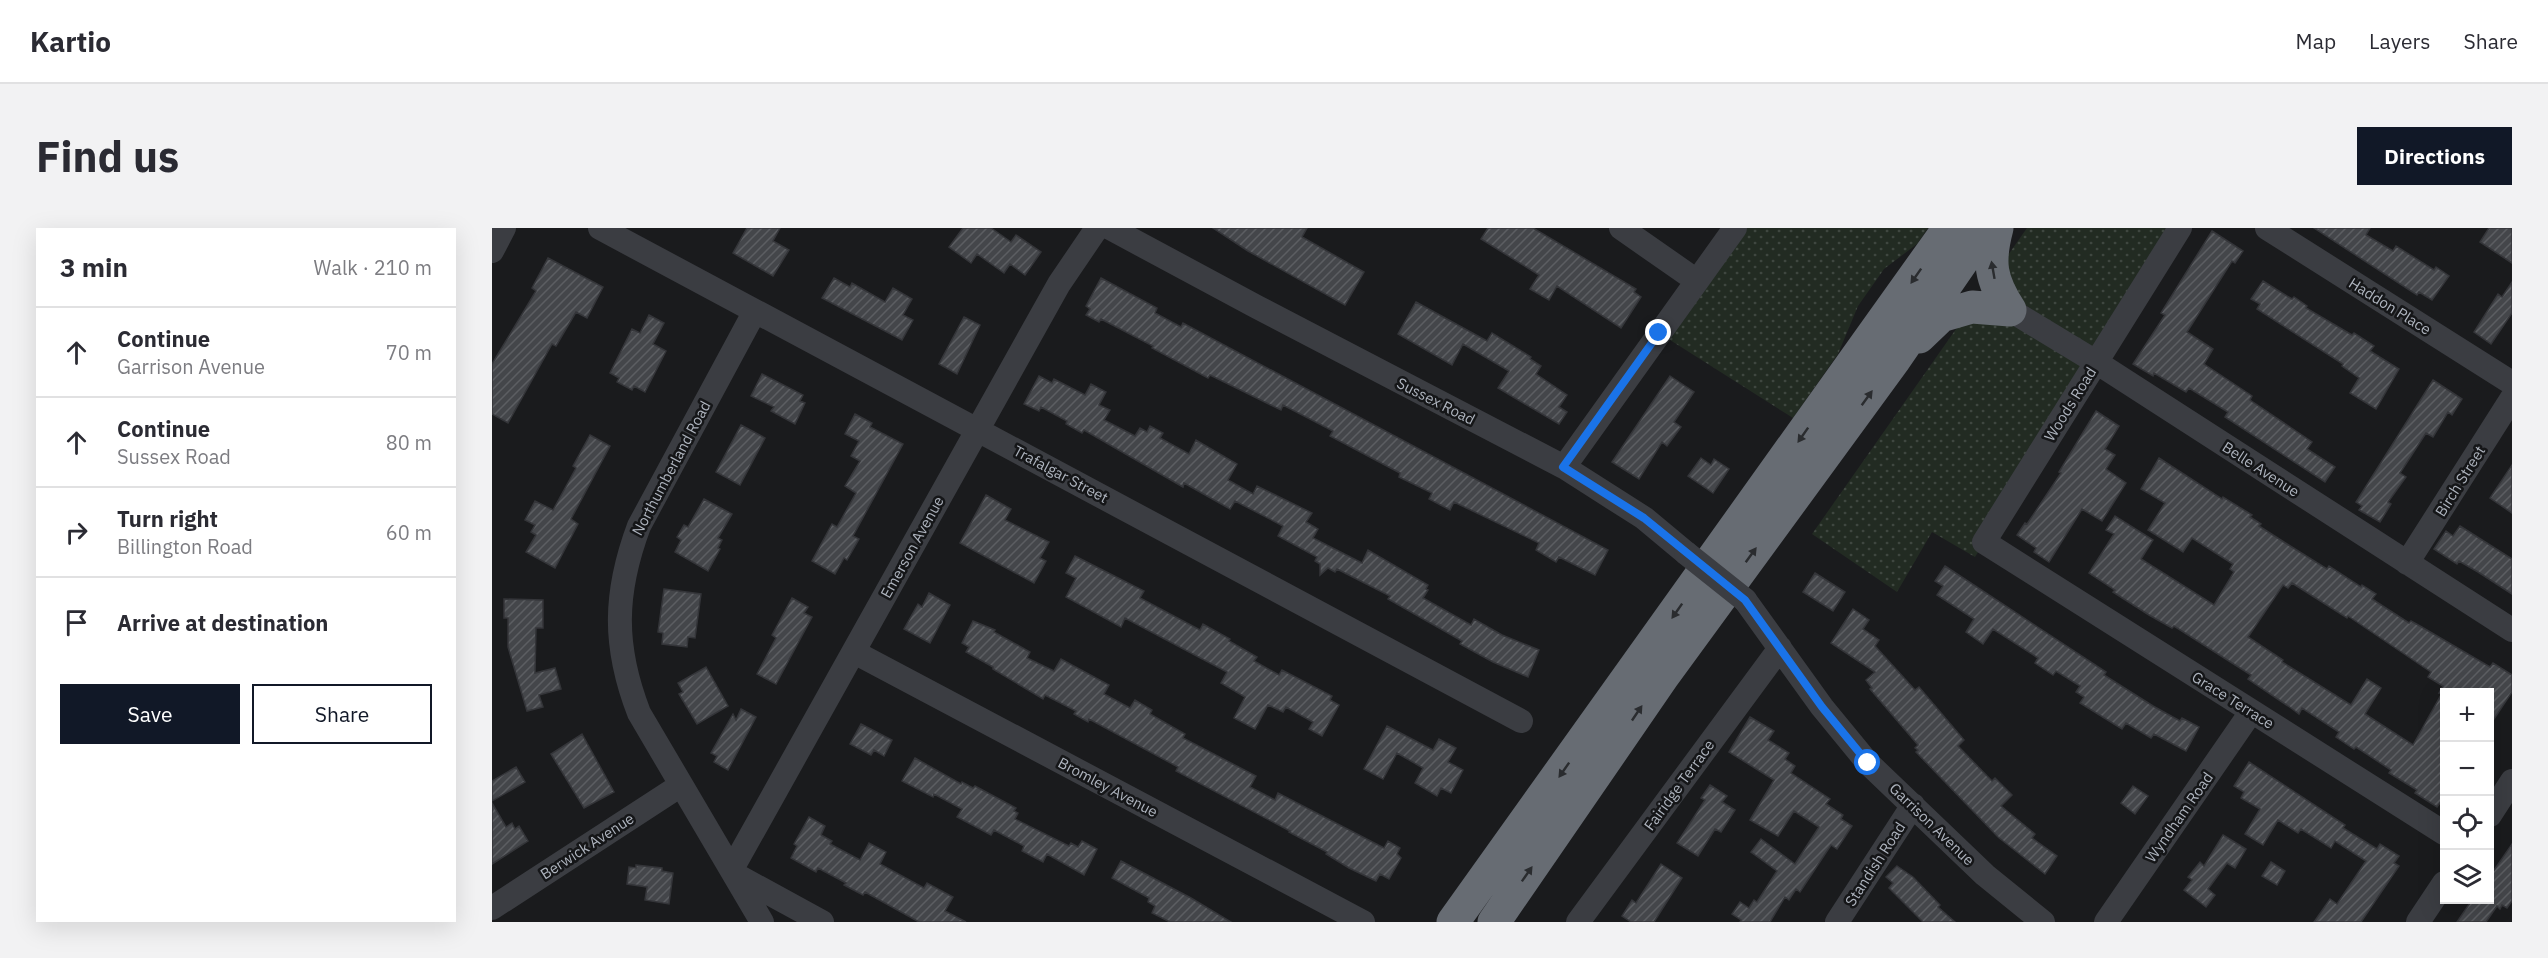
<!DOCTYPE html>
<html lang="en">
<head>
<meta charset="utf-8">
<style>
	:root { --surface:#fff; --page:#f2f2f3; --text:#2b2b33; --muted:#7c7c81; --line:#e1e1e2; --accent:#111827 }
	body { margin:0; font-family:"IBM Plex Sans",sans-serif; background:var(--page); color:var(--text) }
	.controls { position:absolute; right:18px; bottom:18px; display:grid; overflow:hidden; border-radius:0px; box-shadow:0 6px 24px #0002 }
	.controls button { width:54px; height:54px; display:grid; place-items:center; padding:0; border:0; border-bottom:2px solid var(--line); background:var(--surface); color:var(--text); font:30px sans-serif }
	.stop { position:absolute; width:18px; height:18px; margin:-14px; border:4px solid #1a73e8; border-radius:50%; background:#fff }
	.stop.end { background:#1a73e8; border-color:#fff; box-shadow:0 2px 6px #0008 }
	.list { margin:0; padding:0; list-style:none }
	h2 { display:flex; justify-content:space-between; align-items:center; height:78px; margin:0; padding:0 24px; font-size:26px }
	h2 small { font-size:20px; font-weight:400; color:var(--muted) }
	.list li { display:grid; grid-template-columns:39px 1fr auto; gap:18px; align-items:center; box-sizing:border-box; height:90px; padding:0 24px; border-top:2px solid var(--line) }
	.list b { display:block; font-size:22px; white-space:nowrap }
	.list p { margin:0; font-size:20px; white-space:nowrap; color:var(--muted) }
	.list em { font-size:20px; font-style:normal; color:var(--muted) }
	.actions { display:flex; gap:12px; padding:18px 24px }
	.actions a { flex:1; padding:14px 0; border:2px solid var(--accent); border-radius:0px; text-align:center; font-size:21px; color:var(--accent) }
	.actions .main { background:var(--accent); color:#fff }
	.icon { flex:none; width:33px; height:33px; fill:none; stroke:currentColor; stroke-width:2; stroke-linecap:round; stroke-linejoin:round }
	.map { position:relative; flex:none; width:2020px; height:694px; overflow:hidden; border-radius:0px }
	header { display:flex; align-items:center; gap:36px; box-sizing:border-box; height:84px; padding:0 30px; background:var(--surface); border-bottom:2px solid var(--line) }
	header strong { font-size:28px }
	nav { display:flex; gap:33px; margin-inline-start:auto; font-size:21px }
	.intro { display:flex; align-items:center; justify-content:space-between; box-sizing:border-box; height:144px; padding:0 36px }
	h1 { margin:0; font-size:42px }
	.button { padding:15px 27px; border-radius:0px; background:var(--accent); color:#fff; font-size:21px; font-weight:700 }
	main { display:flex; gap:36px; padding:0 36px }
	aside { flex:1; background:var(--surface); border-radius:0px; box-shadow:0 6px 24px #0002 }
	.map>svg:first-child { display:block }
	.park { fill:url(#park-dots) }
	.building { fill:url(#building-hatch); stroke:#343539; stroke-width:1.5; fill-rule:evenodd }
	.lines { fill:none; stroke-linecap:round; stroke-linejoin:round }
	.minor { stroke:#3b3d42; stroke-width:24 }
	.highway { stroke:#676c73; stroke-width:33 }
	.minor-bridge { stroke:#3b3d42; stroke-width:24 }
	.oneway { fill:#2a2c2f }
	.route { stroke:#1a73e8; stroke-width:8 }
	.labels { text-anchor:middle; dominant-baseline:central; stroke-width:5; stroke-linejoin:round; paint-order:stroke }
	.street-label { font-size:15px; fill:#adb3bd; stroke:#151618 }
</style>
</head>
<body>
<header>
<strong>Kartio</strong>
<nav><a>Map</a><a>Layers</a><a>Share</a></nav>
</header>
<div class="intro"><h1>Find us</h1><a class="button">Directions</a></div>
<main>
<aside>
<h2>3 min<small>Walk · 210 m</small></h2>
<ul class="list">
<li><svg class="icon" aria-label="ahead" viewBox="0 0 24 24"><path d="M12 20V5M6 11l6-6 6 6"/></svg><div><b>Continue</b><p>Garrison Avenue</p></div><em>70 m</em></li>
<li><svg class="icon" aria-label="ahead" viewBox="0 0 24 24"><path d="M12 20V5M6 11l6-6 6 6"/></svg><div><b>Continue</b><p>Sussex Road</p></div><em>80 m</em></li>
<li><svg class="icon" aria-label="right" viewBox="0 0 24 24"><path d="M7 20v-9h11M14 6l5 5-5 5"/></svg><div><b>Turn right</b><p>Billington Road</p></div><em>60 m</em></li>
<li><svg class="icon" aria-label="arrive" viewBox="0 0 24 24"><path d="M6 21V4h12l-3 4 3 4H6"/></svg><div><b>Arrive at destination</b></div></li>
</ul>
<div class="actions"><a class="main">Save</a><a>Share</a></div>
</aside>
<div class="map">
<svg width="2020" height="694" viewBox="0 0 2020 694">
	<defs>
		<pattern id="park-dots" width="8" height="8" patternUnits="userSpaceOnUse" patternTransform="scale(1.5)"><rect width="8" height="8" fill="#222b22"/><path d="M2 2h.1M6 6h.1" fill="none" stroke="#3f4740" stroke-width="1.8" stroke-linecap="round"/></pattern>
		<pattern id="building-hatch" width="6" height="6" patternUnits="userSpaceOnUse" patternTransform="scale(1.5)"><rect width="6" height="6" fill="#44464a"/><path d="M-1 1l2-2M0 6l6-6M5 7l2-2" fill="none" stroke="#5c5e62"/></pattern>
	</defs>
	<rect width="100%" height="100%" fill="#1a1b1d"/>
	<!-- park -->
	<path class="park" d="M1243 0H1436L1425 16 1392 41 1366 78 1346 126 1301 190 1167 105Z
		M1535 0H1688L1483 329 1440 304 1405 364 1320 306Z"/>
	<!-- building -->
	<path class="building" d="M255 0H288L281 13 297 22 281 48 241 25Z
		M471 0H499L519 14 524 7 549 24 533 47 518 36 512 45 485 26 479 35 457 19Z
		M721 0H815L810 9 872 44 853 77 756 23Z
		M996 0H1041L1144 61 1142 64 1149 69 1129 100 1065 58 1057 72 1038 61 1047 47 989 11Z
		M1822 0H1878L1874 7 1901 23 1904 18 1942 42 1944 39 1957 48 1940 72 1927 64 1925 67Z
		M1997 0H2020V35L1988 14Z
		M1720 3 1751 23 1743 35 1740 33 1695 104 1721 121 1712 136 1760 168 1758 172 1820 214 1815 221 1843 239 1833 254 1733 189 1736 184 1697 160 1694 164 1662 145 1661 148 1641 136 1673 87 1669 85Z
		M56 30 111 59 95 90 84 84 64 118 60 116 16 195 0 186V136L44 63 40 60Z
		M342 50 358 59 360 55 393 74 401 60 420 71 411 87 421 92 410 112 330 70Z
		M609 50 665 80 663 85 689 99 691 95 1116 322 1103 347 1067 329 1064 334 1044 322 1047 315 962 274 958 282 937 271 940 265 907 249 908 245 838 208 841 203 791 177 789 182 718 147 716 150 660 120 661 118 609 91 607 94 594 87 598 81 594 78Z
		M1771 53 1800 71 1802 69 1815 78 1814 80 1860 107 1862 105 1882 118 1878 123 1907 141 1884 181 1858 165 1867 150 1850 138 1851 136 1765 81 1768 76 1759 71Z
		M2020 54V85L1999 116 1982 104 2006 66 2010 69Z
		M924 74 995 113 1000 105 1039 129 1038 131 1049 138 1044 146 1075 167 1067 179 1075 184 1067 196 1006 160 1017 143 971 116 960 137 906 106Z
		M157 87 172 95 161 116 174 123 153 164 142 158 140 162 125 154 127 150 118 145 140 101 148 105Z
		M472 89 488 97 465 146 447 136Z
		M270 146 311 167 308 173 313 175 303 196 279 183 282 179 259 168Z
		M547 148 560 155 562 151 593 167 599 156 614 164 607 177 618 182 612 192 643 208 648 200 655 204 658 198 671 205 668 210 697 226 704 212 745 236 736 252 761 266 765 258 820 285 814 294 826 301 821 310 870 335 876 322 936 357 934 361 936 362 931 370 979 397 982 391 1010 407 1047 422 1036 449 1001 434 968 416 970 413 896 371 898 368 845 341 843 344 836 340 828 347V336L823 333 825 329 786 308 791 298 743 273 738 281 692 255 691 259 592 202 590 205 574 196 575 193 549 179 547 183 532 176Z
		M1178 148 1202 164 1182 194 1189 199 1175 218 1170 214 1147 251 1120 234Z
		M1941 152 1970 171 1960 187 1956 184 1941 209 1934 205 1908 245 1914 249 1896 274 1899 276 1888 294 1867 282 1870 278 1864 274Z
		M1604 183 1627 198 1613 221 1623 227 1614 241 1634 255 1610 293 1590 281 1557 334 1542 324 1544 320 1525 307 1533 295 1535 296 1569 245 1567 244Z
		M363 186 380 195 378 199 411 216 361 308 367 311 355 332 352 330 343 346 320 333 340 296 345 299 364 265 353 258 368 233 359 228 367 213 353 206Z
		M249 197 273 210 248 257 224 244Z
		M98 207 118 218 79 291 86 296 63 340 34 324 44 307 39 304 43 297 33 292 43 273 61 282 84 240 81 238Z
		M1209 230 1219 237 1222 231 1237 241 1221 265 1196 248Z
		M1667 230 1730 271 1731 269 1760 287 1758 289 1769 296 1767 298 1795 316 1835 341 1837 338 1869 359 1870 357 1884 366 1880 371 1917 395 1919 393 1928 398 1998 439 2001 435 2020 447V464L1998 497V465H1953V568L1945 579 1923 565 1925 562 1897 545 1899 542 1864 519 1862 521 1844 509 1847 504 1810 480 1807 486 1799 480 1756 451 1759 447 1682 398 1680 400 1657 387 1621 364 1623 362 1597 345 1622 306 1614 302 1623 288 1661 312 1649 331 1722 377 1742 344 1738 341 1741 336 1700 310 1691 324 1656 302 1673 275 1649 261ZM1800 355 1855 390 1856 388 1930 438 1939 444 1936 449 1951 458 1947 465H1950L1921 517 1873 486 1889 460 1875 451 1859 477 1790 434 1791 432 1756 409 1791 357 1796 360Z
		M2020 237V285L1998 270Z
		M494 267 519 281 513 292 557 314 548 330 554 333 542 355 468 315Z
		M212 271 240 286 226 310 230 312 226 320 228 321 216 343 183 324 189 312 185 309 192 297 196 299Z
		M1968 298 2020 331V366L1986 344 1967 333 1965 336 1942 321 1954 303 1961 308Z
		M583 328 652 363 648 370 708 402 711 396 738 411 737 413 765 429 762 433 787 447 790 442 840 468 838 472 847 477 830 508 817 501 821 494 794 479 791 484 776 477 763 501 742 490 753 469 729 455 735 444 633 390 629 399 574 369 584 350 574 345Z
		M1453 338 1614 444 1612 447 1661 478 1688 493 1690 490 1707 499 1694 523 1662 506 1659 510 1634 495 1630 501 1588 475 1592 469 1584 464 1588 458 1564 443 1561 447 1543 435 1546 430 1501 401 1491 416 1474 404 1482 391 1445 367 1451 358 1443 353Z
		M1323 345 1353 364 1341 383 1311 364Z
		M172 361 209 366 203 410 196 409 195 419 170 416 171 405 166 404Z
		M437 365 458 377 438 415 412 401 426 376 430 379Z
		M300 370 316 379 312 385 320 389 284 456 265 446 284 410 280 407Z
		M12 371 51 372V400H44L43 445 63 440 69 461 47 467 51 479 35 483 16 419V390H12Z
		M1361 381 1377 392 1371 401 1387 412 1383 418 1423 462 1427 459 1472 512 1466 518 1500 553 1503 550 1520 567 1509 578 1543 606 1540 610 1565 628 1553 646 1506 609 1424 524 1426 522 1423 520 1426 517 1378 461 1380 460 1374 452 1383 444 1339 415Z
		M481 393 503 402 502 404 538 424 535 430 562 443 569 431 617 457 612 466 638 480 643 472 660 482 658 486 693 506 691 510 764 548 758 559 783 572 786 565 892 620 896 613 908 620 905 626 909 630 897 651 888 646 884 653 857 640 834 626 835 624 797 604 798 603 684 543 686 539 597 491 596 494 582 486 584 483 553 467 551 471 501 441V439L474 424 477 419 470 415Z
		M214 439 236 478 205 496 187 466 191 464 186 455Z
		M249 481 264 489 236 542 222 534 225 528 219 525 241 486 244 492Z
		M1258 489 1282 503 1276 512 1297 525 1293 531 1303 538 1299 545 1338 571 1334 576 1351 587 1349 591 1360 598 1345 621 1339 617 1308 664 1304 661 1297 672 1293 669 1278 694H1248L1249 692 1240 686 1248 674 1257 680 1262 672 1265 674 1285 643 1259 624 1269 611 1303 636 1327 599 1302 583 1286 608 1258 592 1282 552 1237 524Z
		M369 496 400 512 392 528 382 522 379 527 358 516Z
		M895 498 941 522 947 511 964 520 956 534 971 542 959 565 949 560 945 568 923 555 931 540 905 525 891 551 872 541Z
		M90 506 122 564 92 580 59 526Z
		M423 530 469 556 470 554 481 560 483 558 524 580 522 583 526 585 523 591 577 618 579 615 586 619 590 613 605 621 592 647 555 626 551 634 530 623 532 618 502 602 499 607 465 589 470 581 442 566 441 569 410 553Z
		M1757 534 1853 597 1851 600 1885 621 1888 616 1907 628 1902 635 1907 638 1869 694H1822L1838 671 1845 676 1874 633 1843 613 1839 620 1809 601 1806 605 1786 592 1771 617 1753 606 1768 581 1749 570 1752 564 1742 558Z
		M24 539 33 554 0 573V553Z
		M1218 557 1235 568 1230 574 1243 582 1229 604 1223 601 1206 628 1185 615 1213 572 1209 570Z
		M1641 558 1656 568 1643 586 1629 575Z
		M0 575 14 599 20 595 23 601 27 598 36 613 0 636Z
		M317 589 333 598 329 607 340 613 338 616 368 632 377 615 394 624 388 636 432 660 435 655 461 669 453 683 474 694H427L373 664 371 667 352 657 354 655 326 640 324 644 299 630 305 618 302 616Z
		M1731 607 1754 621 1743 640 1735 635 1716 661 1723 667 1714 679 1692 662 1700 652 1696 649 1708 634 1712 638Z
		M2020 616V673L2015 680 2010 677 2008 681 2005 678 1994 694H1965L1980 672H1998V648Z
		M629 633 699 670 739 694H678L660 685 663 678 656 674 657 670 620 650Z
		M1779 634 1793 643 1785 657 1770 648Z
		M1169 636 1190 650 1162 694H1139L1130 688 1140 672 1144 675Z
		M144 637 170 640V643L181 645 177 676 153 672 155 659 135 656 137 639 144 640Z
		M1405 638 1421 649 1448 677 1446 679 1463 694H1431L1397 660 1401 655 1394 649Z"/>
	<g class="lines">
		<!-- minor -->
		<path class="minor" d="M108 0 1029 493
			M618 0 765 79 1072 239 1152 290 1194 325
			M1129 0 1205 53
			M1688 0 1492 314 1952 605
			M1775 0 2020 155
			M0 23 12 0
			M1518 82 1604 134 2020 402
			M263 83 147 298C122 365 121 418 147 485L270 694
			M1072 239 1243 0
			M1915 335 2020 170
			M1253 372 1330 479 1376 535 1493 647 1551 694
			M362 424 871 694
			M1998 587 2020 553
			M240 641 567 56 605 0
			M244 647 330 694
			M0 680 189 557
			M1086 694 1288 420
			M1345 694 1421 577
			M1614 694 1759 484
			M1926 694 1952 655"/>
		<!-- highway -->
		<path class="highway" d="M1505 0C1496 34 1498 51 1518 82
			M1427 109 1449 88 1480 79 1518 82
			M961 694 1457 0
			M1002 694 1172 447 1403 131 1493 0"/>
		<!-- minor-bridge -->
		<path class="minor-bridge" d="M1194 325 1253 372"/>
	</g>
	<!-- one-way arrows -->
	<defs><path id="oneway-solid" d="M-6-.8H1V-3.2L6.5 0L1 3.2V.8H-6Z" transform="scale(1.5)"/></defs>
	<g class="oneway">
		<use href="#oneway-solid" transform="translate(1501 42) rotate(-100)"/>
		<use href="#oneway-solid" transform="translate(1424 48) rotate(125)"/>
		<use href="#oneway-solid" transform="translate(1375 170) rotate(-54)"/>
		<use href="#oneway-solid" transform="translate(1311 207) rotate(125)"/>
		<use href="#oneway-solid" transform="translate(1259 327) rotate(-54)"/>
		<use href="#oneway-solid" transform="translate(1185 383) rotate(125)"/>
		<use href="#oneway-solid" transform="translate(1145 485) rotate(-56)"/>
		<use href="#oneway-solid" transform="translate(1072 542) rotate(125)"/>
		<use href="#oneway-solid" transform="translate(1035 646) rotate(-55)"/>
	</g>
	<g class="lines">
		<!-- route -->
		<path class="route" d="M1167 105 1071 239 1152 290 1253 372 1330 479 1376 535"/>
	</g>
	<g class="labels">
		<!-- street labels -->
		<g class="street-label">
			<text transform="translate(1898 78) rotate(32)">Haddon Place</text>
			<text transform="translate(944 173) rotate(27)">Sussex Road</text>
			<text transform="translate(1578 176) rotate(-58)">Woods Road</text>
			<text transform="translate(179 240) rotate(-62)">Northumberland Road</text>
			<text transform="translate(1769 241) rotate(33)">Belle Avenue</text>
			<text transform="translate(569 246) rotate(28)">Trafalgar Street</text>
			<text transform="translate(1968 253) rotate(-58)">Birch Street</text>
			<text transform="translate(420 319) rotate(-61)">Emerson Avenue</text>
			<text transform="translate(1741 472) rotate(32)">Grace Terrace</text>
			<text transform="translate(1187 557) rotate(-54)">Fairidge Terrace</text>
			<text transform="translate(616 559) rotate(28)">Bromley Avenue</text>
			<text transform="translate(1687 589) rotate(-55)">Wyndham Road</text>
			<text transform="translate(1440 596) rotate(44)">Garrison Avenue</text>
			<text transform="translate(95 618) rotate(-33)">Berwick Avenue</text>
			<text transform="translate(1383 636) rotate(-57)">Standish Road</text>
		</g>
	</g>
</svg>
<div class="controls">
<button>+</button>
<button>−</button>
<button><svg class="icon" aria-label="locate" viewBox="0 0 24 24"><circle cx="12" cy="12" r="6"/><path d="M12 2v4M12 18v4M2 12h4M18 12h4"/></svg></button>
<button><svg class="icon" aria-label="layers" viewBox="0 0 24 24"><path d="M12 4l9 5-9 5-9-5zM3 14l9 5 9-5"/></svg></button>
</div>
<div class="stop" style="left:1376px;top:535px"></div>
<div class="stop end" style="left:1167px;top:105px"></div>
</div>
</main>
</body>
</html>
